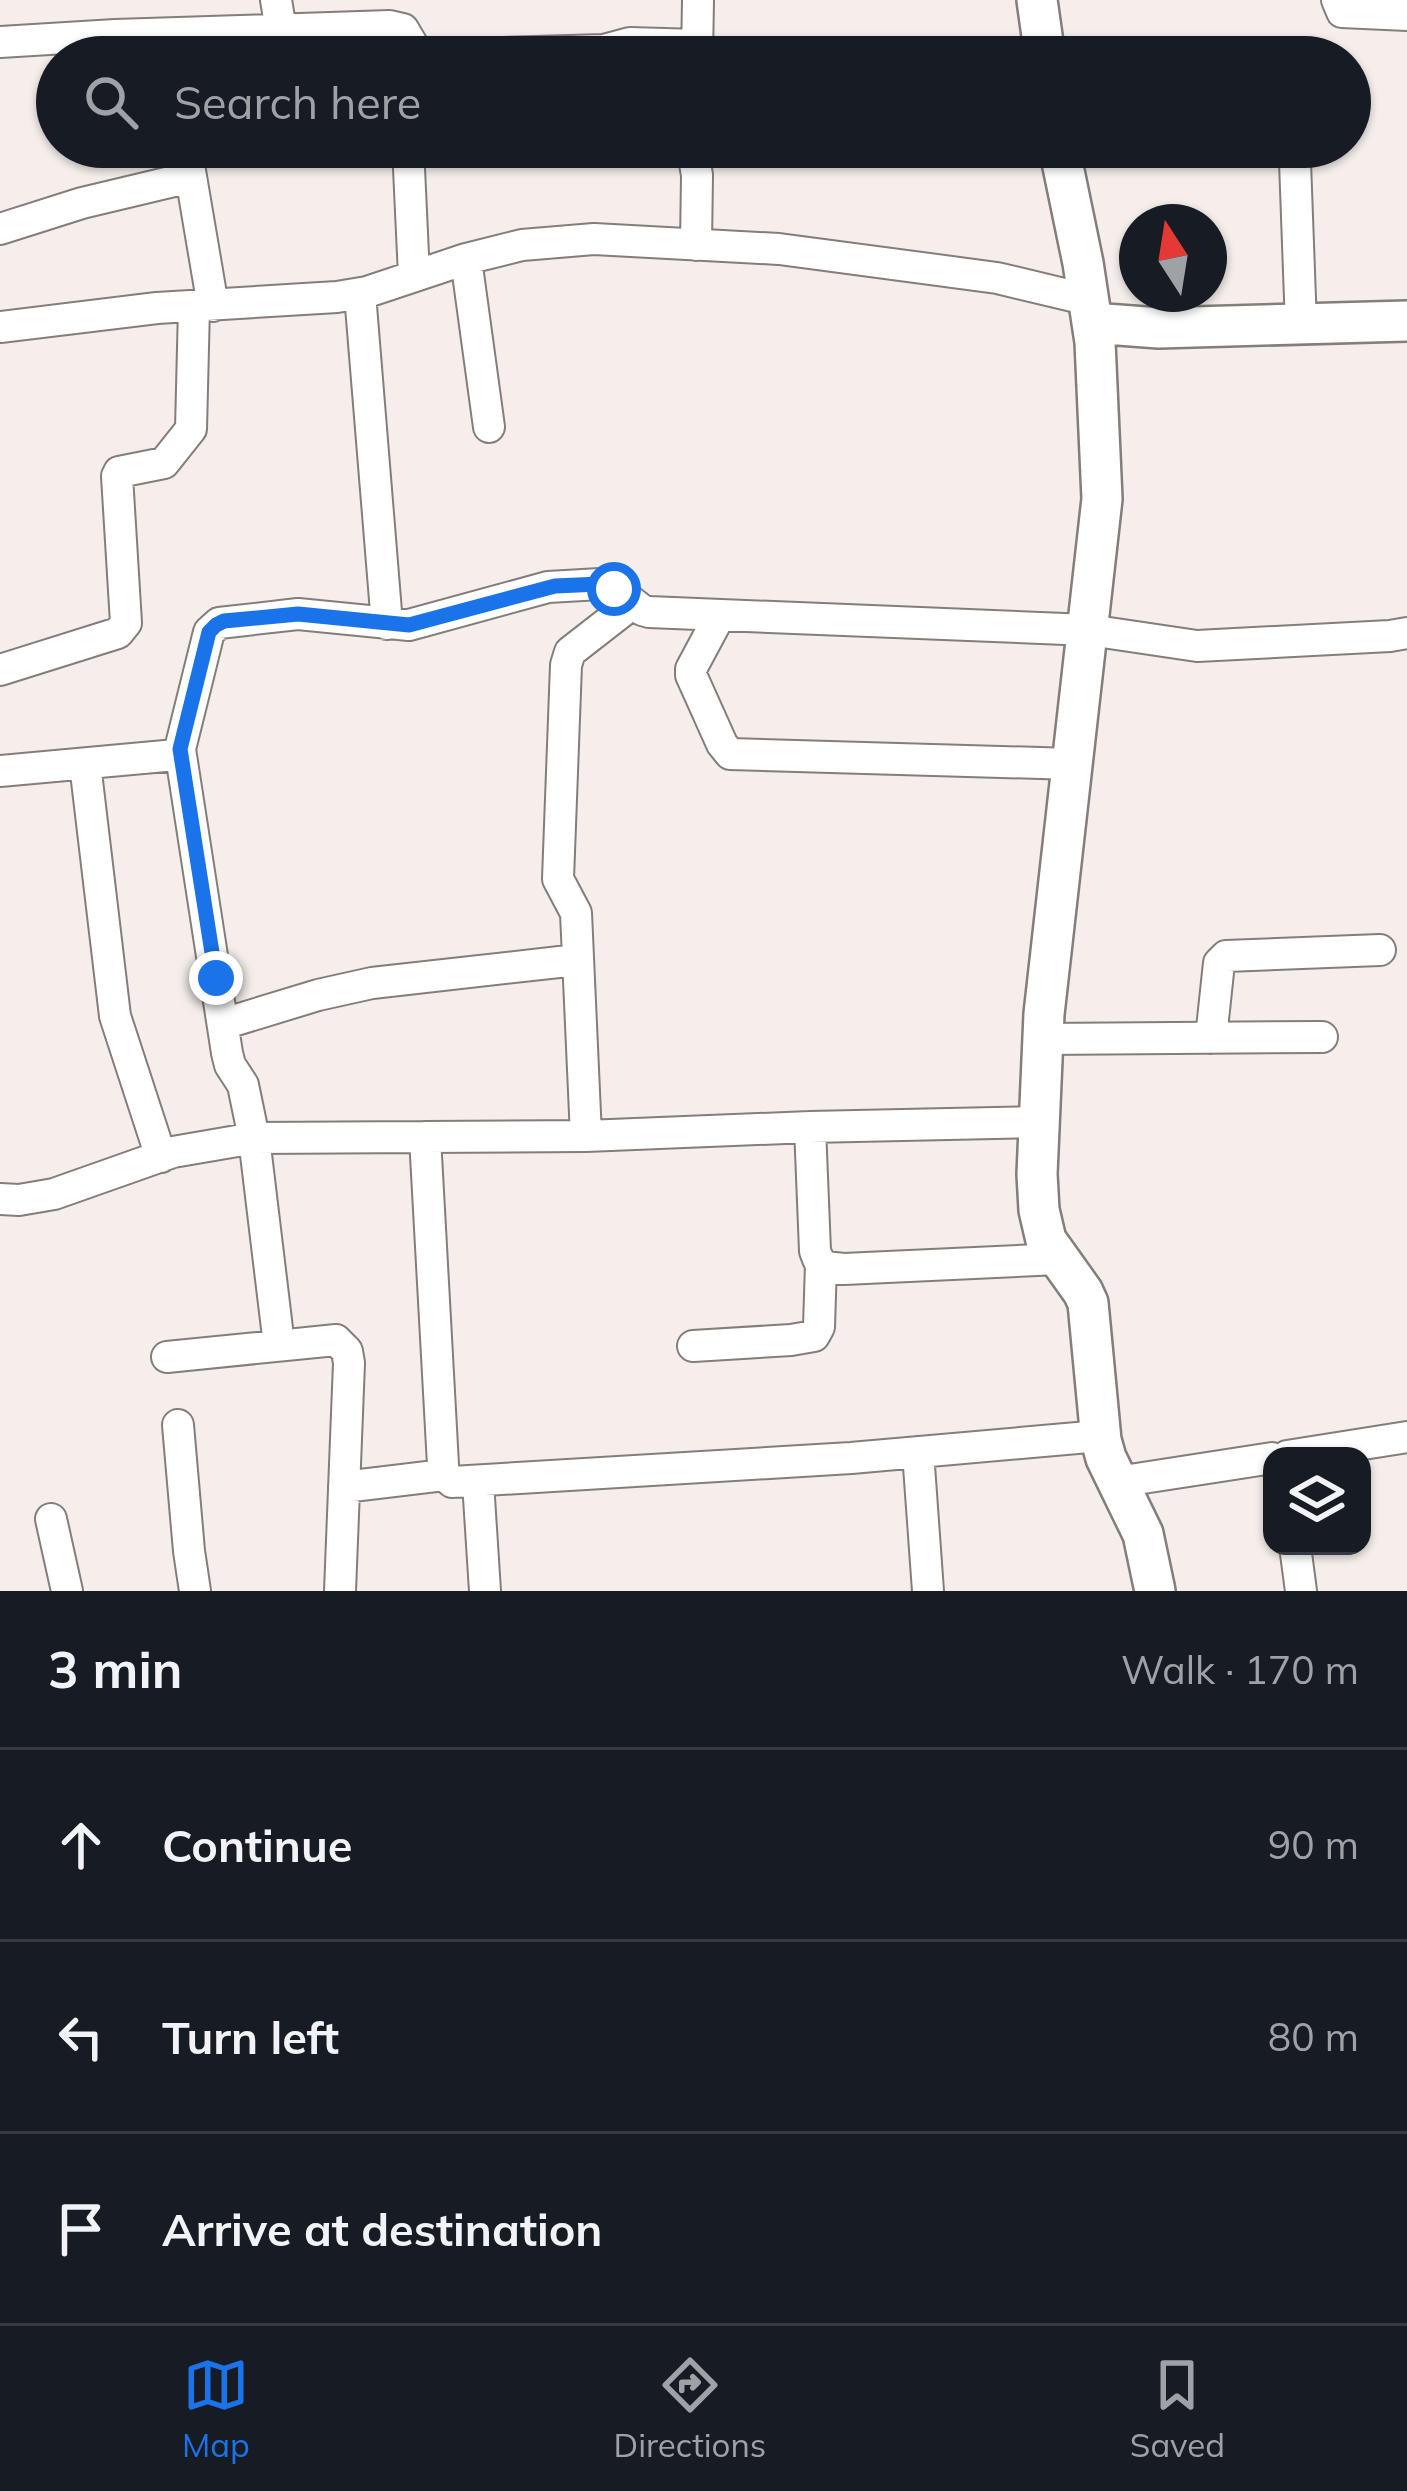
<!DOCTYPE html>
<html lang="en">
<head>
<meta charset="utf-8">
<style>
	:root { --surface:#171b24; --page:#20242c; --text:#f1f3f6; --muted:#9ea1a6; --line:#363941; --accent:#1a73e8 }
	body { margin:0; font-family:Mulish,sans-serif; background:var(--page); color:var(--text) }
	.controls { position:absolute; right:36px; bottom:36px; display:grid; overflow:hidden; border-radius:24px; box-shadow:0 3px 9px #0004 }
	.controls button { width:108px; height:108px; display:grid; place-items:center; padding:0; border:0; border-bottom:3px solid var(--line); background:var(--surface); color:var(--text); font:60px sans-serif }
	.compass { position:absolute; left:1119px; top:204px; width:108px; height:108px; border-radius:50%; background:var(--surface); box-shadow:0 3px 9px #0004; rotate:348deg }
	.stop { position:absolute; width:36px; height:36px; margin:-27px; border:9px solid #1a73e8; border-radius:50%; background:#fff }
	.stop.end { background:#1a73e8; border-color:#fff; box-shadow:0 3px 12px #0008 }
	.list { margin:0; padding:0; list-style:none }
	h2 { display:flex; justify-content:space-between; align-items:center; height:156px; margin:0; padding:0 48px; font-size:51px }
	h2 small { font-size:39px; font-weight:400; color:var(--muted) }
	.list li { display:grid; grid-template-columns:78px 1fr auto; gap:36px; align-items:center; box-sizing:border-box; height:192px; padding:0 48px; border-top:3px solid var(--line) }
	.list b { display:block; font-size:45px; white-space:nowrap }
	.list em { font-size:39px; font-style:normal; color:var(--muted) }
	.icon { flex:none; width:66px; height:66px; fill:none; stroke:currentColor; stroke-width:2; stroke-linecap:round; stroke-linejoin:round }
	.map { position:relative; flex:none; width:1407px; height:1591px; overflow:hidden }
	.search { position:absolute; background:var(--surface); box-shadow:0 3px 9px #0004; left:36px; right:36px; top:36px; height:132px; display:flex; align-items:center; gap:30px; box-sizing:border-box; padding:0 42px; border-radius:66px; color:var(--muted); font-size:45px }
	.sheet { height:732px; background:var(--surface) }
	nav { display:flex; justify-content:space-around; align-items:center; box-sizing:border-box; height:168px; border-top:3px solid var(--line); background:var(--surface); font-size:33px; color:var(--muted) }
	nav a { display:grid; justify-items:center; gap:6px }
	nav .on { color:var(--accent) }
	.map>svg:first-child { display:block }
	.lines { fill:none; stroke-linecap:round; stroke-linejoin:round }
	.minor-casing { stroke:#847d7a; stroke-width:34 }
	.tertiary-casing { stroke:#847d7a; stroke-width:44 }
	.minor { stroke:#fff; stroke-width:30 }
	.tertiary { stroke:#fff; stroke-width:39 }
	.route { stroke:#1a73e8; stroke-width:15 }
</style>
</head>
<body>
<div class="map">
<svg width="1407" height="1591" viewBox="0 0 1407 1591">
	<rect width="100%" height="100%" fill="#f5eeea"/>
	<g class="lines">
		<defs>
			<path id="minor" d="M276 0 281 30
				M1337 0 1342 12 1407 15
				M0 42 115 35 390 26 403 29 416 51 428 55 604 50 630 43 698 45
				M697 57 698 0
				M186 147 213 306
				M408 147 414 276
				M692 147 697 175 696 245
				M1292 147 1295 162 1301 326
				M0 229 82 203 191 177
				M466 259 489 427
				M360 294 387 624
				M0 327 157 308 337 297 367 292 466 259 522 245 594 239 779 249 997 278 1089 300
				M720 615 691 669V675L722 744 730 754 1073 764
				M0 670 118 633 126 623 117 476 119 472 164 463 191 429 194 307
				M180 749 227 1053 230 1065 243 1085 254 1138 279 1345
				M85 764 115 1016 161 1157
				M0 771 176 755 180 749 209 632 219 623 298 614 409 625 548 587 600 584 614 588 642 610 649 612 1089 630 1197 646 1390 636 1407 633
				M223 1024 318 995 372 983 577 960
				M1211 1038 1219 963 1226 956 1380 950
				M1043 1039 1322 1037
				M810 1127 815 1251 818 1259 825 1267 844 1269 1059 1259
				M586 1136 576 913 558 879 566 665 570 652 633 603
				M425 1137 443 1465 444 1475 452 1482 851 1458 1100 1436
				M0 1199 19 1200 54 1194 173 1152 254 1138 586 1136 810 1127 1040 1122
				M693 1346 791 1340 814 1336 819 1327 821 1263
				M167 1357 336 1340 347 1351 349 1363 340 1591
				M178 1425 189 1551 195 1591
				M918 1452 928 1591
				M1287 1456 1407 1437
				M478 1482 485 1591
				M1117 1482 1272 1458
				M344 1487 444 1475
				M51 1519 67 1591
				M1295 1546 1301 1591"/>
			<path id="tertiary" d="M1037 0 1045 57
				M1059 147 1083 263 1095 342 1102 499 1044 1014 1037 1174 1039 1210 1046 1240 1083 1292 1088 1303 1101 1440 1106 1458 1143 1534 1155 1591
				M1092 323 1159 328 1407 321"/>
		</defs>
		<!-- minor casing -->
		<use href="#minor" class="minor-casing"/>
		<!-- tertiary casing -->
		<use href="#tertiary" class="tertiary-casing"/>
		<!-- minor -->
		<use href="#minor" class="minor"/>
		<!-- tertiary -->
		<use href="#tertiary" class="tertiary"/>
	</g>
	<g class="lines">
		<!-- route -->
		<path class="route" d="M216 978 180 749 209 632 216 625 224 621 298 614 409 625 555 586 600 584 614 589"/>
	</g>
</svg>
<div class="controls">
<button><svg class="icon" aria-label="layers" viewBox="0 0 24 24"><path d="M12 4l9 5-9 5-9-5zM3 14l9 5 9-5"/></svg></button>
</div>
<svg class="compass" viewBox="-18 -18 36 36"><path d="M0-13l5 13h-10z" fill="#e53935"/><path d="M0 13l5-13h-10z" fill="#9ea1a6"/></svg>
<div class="stop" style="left:614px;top:589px"></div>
<div class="stop end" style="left:216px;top:978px"></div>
<div class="search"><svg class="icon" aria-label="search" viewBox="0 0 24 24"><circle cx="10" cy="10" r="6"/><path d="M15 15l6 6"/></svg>Search here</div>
</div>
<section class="sheet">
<h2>3 min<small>Walk · 170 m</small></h2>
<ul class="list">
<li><svg class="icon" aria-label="ahead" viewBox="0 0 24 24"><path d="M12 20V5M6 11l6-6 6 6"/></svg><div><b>Continue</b></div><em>90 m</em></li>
<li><svg class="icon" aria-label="left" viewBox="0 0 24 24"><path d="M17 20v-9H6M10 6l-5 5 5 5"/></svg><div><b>Turn left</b></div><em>80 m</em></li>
<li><svg class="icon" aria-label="arrive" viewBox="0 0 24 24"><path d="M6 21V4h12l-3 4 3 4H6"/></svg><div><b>Arrive at destination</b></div></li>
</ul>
</section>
<nav>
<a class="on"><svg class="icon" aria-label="map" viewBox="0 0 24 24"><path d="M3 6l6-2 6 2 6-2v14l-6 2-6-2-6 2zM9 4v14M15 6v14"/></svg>Map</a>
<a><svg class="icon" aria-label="directions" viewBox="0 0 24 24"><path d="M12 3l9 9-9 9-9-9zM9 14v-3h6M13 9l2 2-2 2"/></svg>Directions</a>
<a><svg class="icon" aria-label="saved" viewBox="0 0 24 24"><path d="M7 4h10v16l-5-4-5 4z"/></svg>Saved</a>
</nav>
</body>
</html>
